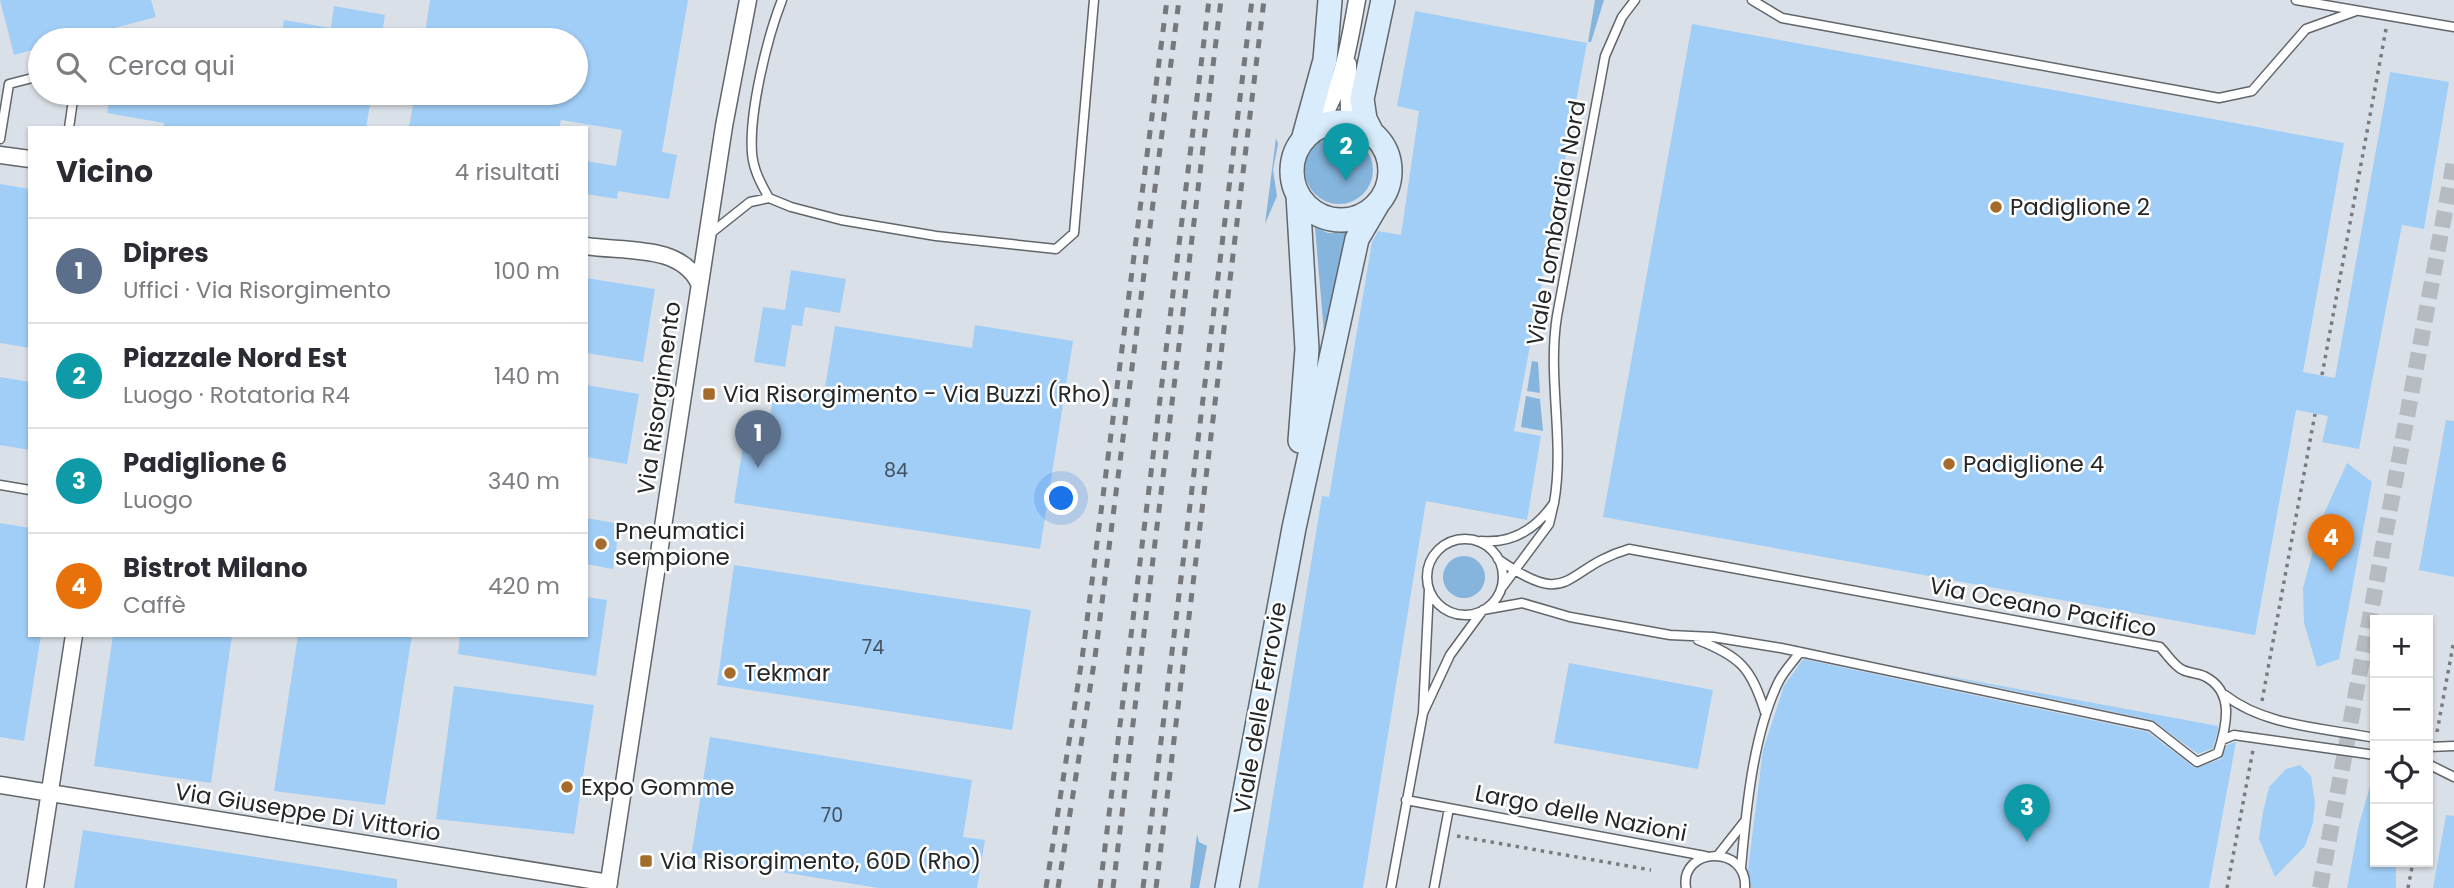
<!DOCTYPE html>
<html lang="it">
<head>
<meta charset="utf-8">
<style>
	:root { --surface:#fff; --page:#f2f2f3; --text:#2b2b33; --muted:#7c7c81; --line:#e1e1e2; --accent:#d93025 }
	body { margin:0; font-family:Poppins,sans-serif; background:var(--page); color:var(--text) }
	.controls { position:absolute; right:21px; bottom:21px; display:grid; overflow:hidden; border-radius:0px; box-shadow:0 2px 5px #0004 }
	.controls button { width:63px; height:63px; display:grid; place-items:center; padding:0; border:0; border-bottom:2px solid var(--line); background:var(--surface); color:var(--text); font:35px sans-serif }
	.you { position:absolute; left:1062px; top:499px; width:24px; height:24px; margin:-18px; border:5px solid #fff; border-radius:50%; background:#1a73e8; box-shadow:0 0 0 10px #1a73e833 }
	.badge { display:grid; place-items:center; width:46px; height:46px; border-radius:50%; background:var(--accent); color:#fff; font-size:23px; font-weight:700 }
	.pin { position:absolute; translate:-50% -58px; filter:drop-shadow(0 2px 4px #0008) }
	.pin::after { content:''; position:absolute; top:37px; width:24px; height:21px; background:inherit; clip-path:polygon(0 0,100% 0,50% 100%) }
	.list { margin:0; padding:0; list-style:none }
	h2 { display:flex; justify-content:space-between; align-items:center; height:91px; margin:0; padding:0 28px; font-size:30px }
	h2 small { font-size:23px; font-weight:400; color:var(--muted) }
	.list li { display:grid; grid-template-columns:46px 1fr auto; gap:21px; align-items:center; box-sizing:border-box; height:105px; padding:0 28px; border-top:2px solid var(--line) }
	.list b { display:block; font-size:26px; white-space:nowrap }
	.list p { margin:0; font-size:23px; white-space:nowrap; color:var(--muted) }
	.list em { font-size:23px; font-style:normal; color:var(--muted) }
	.icon { flex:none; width:38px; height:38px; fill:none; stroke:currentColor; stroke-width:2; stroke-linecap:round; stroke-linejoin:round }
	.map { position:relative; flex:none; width:2454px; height:888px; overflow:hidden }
	.search { position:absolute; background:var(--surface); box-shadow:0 2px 5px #0004; left:28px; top:28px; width:560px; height:77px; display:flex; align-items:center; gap:18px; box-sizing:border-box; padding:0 24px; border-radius:38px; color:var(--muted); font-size:26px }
	.panel { position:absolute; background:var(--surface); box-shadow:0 2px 5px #0004; left:28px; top:126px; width:560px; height:511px; border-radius:0px }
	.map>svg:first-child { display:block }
	.green { fill:#85b4dd }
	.building { fill:#a1cef6 }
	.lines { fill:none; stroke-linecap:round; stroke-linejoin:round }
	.street-tunnel { stroke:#b6bbc1; stroke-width:16; stroke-dasharray:16 8; stroke-linecap:butt }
	.lane-casing { stroke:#60666b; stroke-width:11 }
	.street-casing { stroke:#60666b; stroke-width:19 }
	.secondary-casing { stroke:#60666b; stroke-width:26 }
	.path { stroke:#787c80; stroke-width:3.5; stroke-dasharray:3.5 5; stroke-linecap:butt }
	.lane { stroke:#fff; stroke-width:8 }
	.street { stroke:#fff; stroke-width:16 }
	.secondary { stroke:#d9ecfc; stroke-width:23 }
	.rail { stroke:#75797d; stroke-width:5; stroke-dasharray:9 9; stroke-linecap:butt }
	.poi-dot { fill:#a56b2a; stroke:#fff; stroke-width:2.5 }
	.labels { text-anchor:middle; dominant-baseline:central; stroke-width:5; stroke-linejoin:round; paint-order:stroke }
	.number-label { font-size:19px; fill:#43505c }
	.poi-label { font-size:23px; fill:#242628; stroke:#fff; text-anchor:start }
	.street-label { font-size:23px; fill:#242628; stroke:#fff }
</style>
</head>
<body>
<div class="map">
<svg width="2454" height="888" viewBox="0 0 2454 888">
	<rect width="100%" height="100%" fill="#dae0e7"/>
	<!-- green -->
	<path class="green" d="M1595 0H1604L1591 42H1588Z
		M1305 170a34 34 0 1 1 68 0a34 34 0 1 1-68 0Z
		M1276 138 1278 144 1273 170 1277 196 1265 224Z
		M1315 227 1328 233H1352L1326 357Z
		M1532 361 1538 362 1540 393 1527 391Z
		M1526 396 1540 399 1543 431 1521 427Z
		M1443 577a21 21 0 1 1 42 0a21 21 0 1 1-42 0Z
		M1197 834 1199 842 1207 846 1199 888H1190Z"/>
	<!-- building -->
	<path class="building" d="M0 0H151L156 17 69 40H40V48L14 55Z
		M430 0H688L662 152 677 155 669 199 618 191 617 199 586 194V161L616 166 622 130 561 120 559 128H409L415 93H576V40H424Z
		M334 6 385 15 381 40H281L284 20 331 28Z
		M1415 11 1587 43 1514 431 1541 436 1527 520 1426 501 1363 888H1258L1322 496 1329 497 1372 242 1378 231 1401 235 1419 111 1397 106Z
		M1692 24 2344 143 2303 372 2335 378 2390 72 2449 82 2424 229 2402 225 2359 449 2322 442 2328 416 2296 410 2255 635 1603 517Z
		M111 93H165L221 105 223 93H372L366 128H163L164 123 107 113Z
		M0 184 30 189V348L0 343Z
		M791 270 846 279 840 313 805 307 802 326 792 325 785 367 754 362 763 307 785 310Z
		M586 278 655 289 643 362 586 353Z
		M975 325 1073 341 1040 549 734 503 745 433 767 436 775 386 824 394 835 326 972 348Z
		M0 377 30 382V450L0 445Z
		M586 385 639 394 627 464 586 457Z
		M2446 420 2454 421V577L2419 570Z
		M2347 463 2372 482 2339 659 2317 667 2304 623 2303 588 2322 518Z
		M586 518 620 524 613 569 586 564Z
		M0 523 30 528V635H41L24 741 0 737Z
		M734 565 1031 610 1012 730 717 685Z
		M586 597 607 600 596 676 458 654 460 635H586Z
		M113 635H232L211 783 94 766Z
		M298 635H412L385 805 274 791Z
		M1803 659 2148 732 2195 768 2221 759 2227 745 2236 742 2209 888H1751L1748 869 1763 750 1784 686Z
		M1569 663 1713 690 1698 769 1554 743Z
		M1915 670 2218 726V730L2213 748 2198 754 2152 720Z
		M454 686 594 705 574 834 436 819Z
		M710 737 972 780 963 837 985 840 977 888H878L691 857Z
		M2300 765 2311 776 2315 803 2313 823 2305 846 2275 877 2259 839 2263 812 2269 787 2286 769Z
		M2371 783H2375V862H2396V888H2347L2359 824Z
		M2446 815 2454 816V888H2433Z
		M83 830 397 879V888H74Z"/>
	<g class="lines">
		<!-- street-tunnel -->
		<path class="street-tunnel" d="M2320 888 2454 162"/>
		<defs>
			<path id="lane" d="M1752 0 1782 18 2219 98 2252 91 2306 29 2356 11
				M2296 0 2454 27
				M69 128 74 93
				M0 139 9 84 40 76
				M769 198C761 184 753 169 752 153 749 112 767 38 782 0
				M711 233 750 202 769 198 791 207 841 220 936 236 1056 249 1074 233 1094 0
				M0 485 30 490
				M1554 503C1565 441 1547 378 1557 316L1605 56 1622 17 1635 0
				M1427 577a38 38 0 1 1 76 0a38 38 0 1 1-76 0Z
				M1481 541C1513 544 1536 529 1554 503L1549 524 1503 586
				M1698 640C1741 657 1751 668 1765 712
				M2225 695C2266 727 2326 728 2375 738
				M1423 713 1450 655 1483 610 1522 603 1570 617 1670 635 1713 637 1781 648 2151 726 2197 762 2218 753C2227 725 2235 691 2204 676 2197 673 2189 673 2183 670 2174 666 2167 654 2160 647L1629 549C1562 568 1573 612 1498 559
				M2222 740 2234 735 2375 755
				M2428 747 2454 746
				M2428 764 2454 777
				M1406 800 1705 856
				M1719 854 1745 821
				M1741 868C1746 810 1753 735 1778 683 1783 672 1793 662 1800 652
				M1391 888 1423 713 1429 589
				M1434 888 1449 808
				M1686 888C1679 847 1748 844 1745 888"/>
			<path id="street" d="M1348 64 1349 111 1358 125
				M1313 130C1342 96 1349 43 1357 0
				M0 155 30 159
				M586 246C624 252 680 244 699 283
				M0 785 609 883
				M35 888 74 635
				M608 888 724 126 748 0"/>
			<path id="secondary" d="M1292 171a49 49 0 1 1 98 0a49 49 0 1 1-98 0Z
				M1372 133 1365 119 1362 99 1383 0
				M1303 140 1325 60 1330 0
				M1298 195 1307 349 1300 441
				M1227 888 1294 528 1357 239 1377 205"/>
		</defs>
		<!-- lane casing -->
		<use href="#lane" class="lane-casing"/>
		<!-- street casing -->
		<use href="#street" class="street-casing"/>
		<!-- secondary casing -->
		<use href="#secondary" class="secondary-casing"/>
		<!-- path -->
		<path class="path" d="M2322 375 2386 29
			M2262 701 2315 414
			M2437 732 2454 640
			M1457 836 1651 870
			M2227 888 2253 750
			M2408 888 2413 862"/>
		<!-- lane -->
		<use href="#lane" class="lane"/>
		<!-- street -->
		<use href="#street" class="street"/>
		<!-- secondary -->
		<use href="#secondary" class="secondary"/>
		<!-- rail -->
		<path class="rail" d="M1046 888 1082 659 1167 0
			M1058 888 1095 657 1179 0
			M1100 888 1209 0
			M1113 888 1221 0
			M1143 888 1252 0
			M1156 888 1264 0"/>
	</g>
	<!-- markers -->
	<g class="poi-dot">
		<circle cx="1996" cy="207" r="7"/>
		<rect x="702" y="387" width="14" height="14" rx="3.5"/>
		<circle cx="1949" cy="464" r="7"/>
		<circle cx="601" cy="544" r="7"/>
		<circle cx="730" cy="673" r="7"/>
		<circle cx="567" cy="787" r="7"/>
		<rect x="639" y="854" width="14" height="14" rx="3.5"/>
	</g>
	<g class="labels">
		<!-- number labels -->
		<g class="number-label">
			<text x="896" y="470">84</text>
			<text x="873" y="647">74</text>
			<text x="832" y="815">70</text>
		</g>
		<!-- poi labels -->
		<g class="poi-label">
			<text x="2010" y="207">Padiglione 2</text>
			<text x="723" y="394">Via Risorgimento - Via Buzzi (Rho)</text>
			<text x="1963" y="464">Padiglione 4</text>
			<text x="615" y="531">Pneumatici<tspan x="615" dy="26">sempione</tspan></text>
			<text x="744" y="673">Tekmar</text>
			<text x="581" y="787">Expo Gomme</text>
			<text x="660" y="861">Via Risorgimento, 60D (Rho)</text>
		</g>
		<!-- street labels -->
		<g class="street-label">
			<text transform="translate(1556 223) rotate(-80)">Viale Lombardia Nord</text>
			<text transform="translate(659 398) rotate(-82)">Via Risorgimento</text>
			<text transform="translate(2043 607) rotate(11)">Via Oceano Pacifico</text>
			<text transform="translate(1260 708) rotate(-80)">Viale delle Ferrovie</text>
			<text transform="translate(308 812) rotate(9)">Via Giuseppe Di Vittorio</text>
			<text transform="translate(1581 813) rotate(11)">Largo delle Nazioni</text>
		</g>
	</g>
</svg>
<div class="controls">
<button>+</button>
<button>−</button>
<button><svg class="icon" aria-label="locate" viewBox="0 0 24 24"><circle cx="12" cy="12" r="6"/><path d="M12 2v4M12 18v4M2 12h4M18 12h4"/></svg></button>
<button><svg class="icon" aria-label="layers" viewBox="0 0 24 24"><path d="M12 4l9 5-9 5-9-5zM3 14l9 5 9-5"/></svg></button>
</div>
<div class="you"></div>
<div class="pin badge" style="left:758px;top:468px;background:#5c6f8a">1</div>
<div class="pin badge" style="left:1346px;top:181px;background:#0f9aa8">2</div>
<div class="pin badge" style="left:2027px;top:842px;background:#0f9aa8">3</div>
<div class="pin badge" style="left:2331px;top:572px;background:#e8710a">4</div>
<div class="search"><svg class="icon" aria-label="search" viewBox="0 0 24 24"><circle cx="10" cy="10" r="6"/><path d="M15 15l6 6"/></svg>Cerca qui</div>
<section class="panel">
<h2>Vicino<small>4 risultati</small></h2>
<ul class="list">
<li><span class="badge" style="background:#5c6f8a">1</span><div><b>Dipres</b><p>Uffici · Via Risorgimento</p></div><em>100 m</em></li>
<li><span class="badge" style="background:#0f9aa8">2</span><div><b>Piazzale Nord Est</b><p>Luogo · Rotatoria R4</p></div><em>140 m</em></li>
<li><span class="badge" style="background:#0f9aa8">3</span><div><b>Padiglione 6</b><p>Luogo</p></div><em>340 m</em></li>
<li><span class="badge" style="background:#e8710a">4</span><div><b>Bistrot Milano</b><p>Caffè</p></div><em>420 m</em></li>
</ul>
</section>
</div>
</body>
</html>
